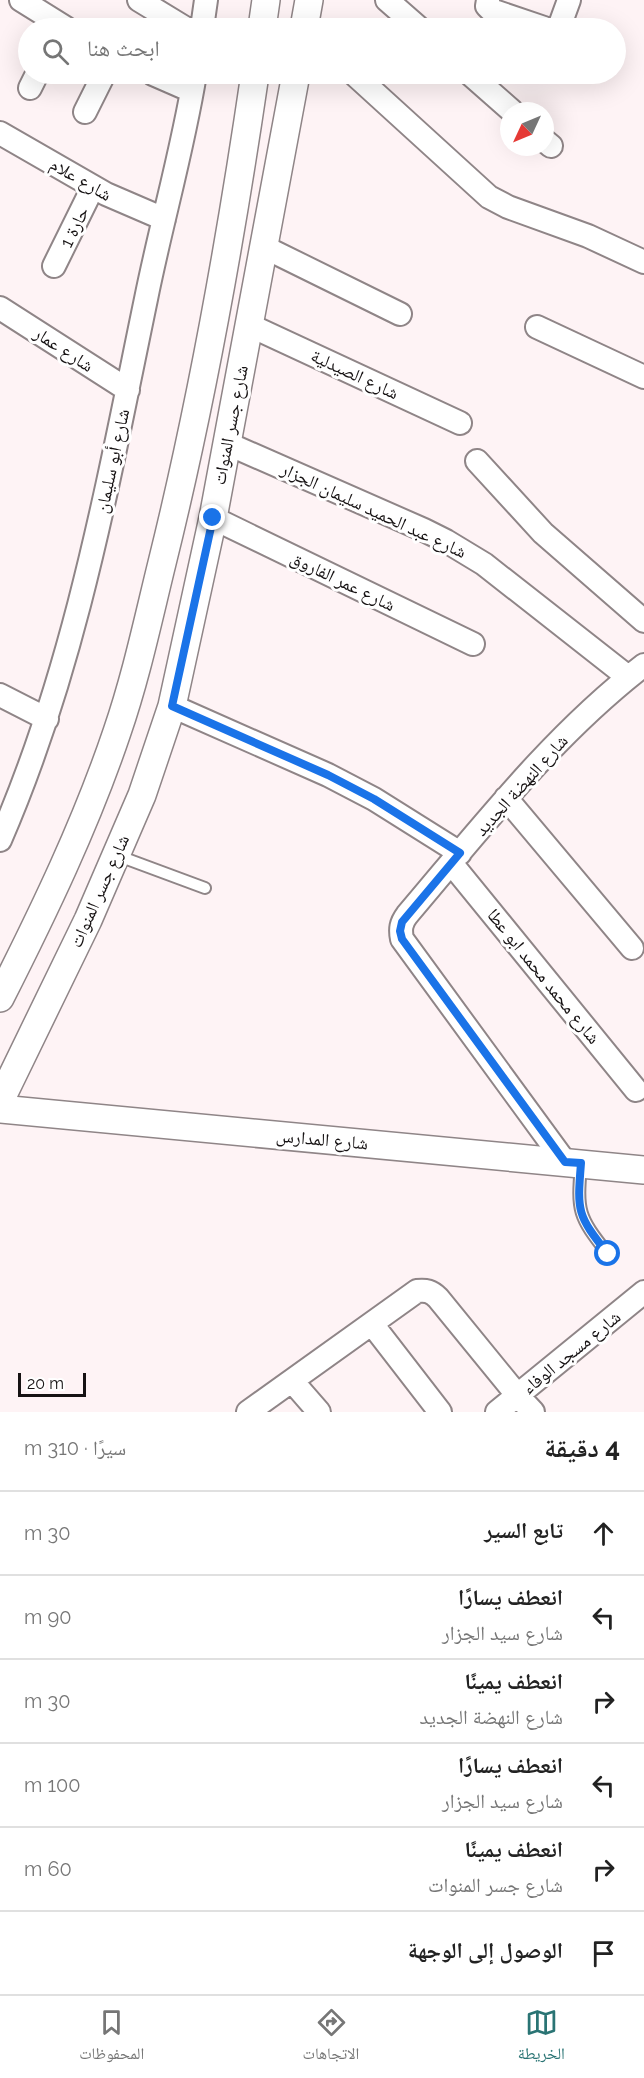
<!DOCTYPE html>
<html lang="ar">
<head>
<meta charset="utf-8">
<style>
	:root { --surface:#fff; --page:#f6f6f6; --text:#222; --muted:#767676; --line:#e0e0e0; --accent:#2a7474 }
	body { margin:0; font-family:Raleway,"Noto Naskh Arabic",sans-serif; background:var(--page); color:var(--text); direction:rtl }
	.compass { position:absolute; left:500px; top:102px; width:54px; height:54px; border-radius:50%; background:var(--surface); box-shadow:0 6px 24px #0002; rotate:226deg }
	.scale { position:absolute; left:18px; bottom:15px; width:68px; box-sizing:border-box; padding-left:6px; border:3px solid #161213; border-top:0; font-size:16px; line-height:21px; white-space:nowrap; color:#161213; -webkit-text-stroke:4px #fff; paint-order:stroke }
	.stop { position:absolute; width:18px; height:18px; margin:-14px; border:4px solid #1a73e8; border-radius:50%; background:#fff }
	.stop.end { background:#1a73e8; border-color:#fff; box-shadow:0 2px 6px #0008 }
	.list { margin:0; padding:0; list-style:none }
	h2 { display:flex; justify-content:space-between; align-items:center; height:78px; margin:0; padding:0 24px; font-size:26px }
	h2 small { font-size:20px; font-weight:400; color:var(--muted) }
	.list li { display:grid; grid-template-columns:39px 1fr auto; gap:18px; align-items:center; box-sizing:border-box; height:84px; padding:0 24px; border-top:2px solid var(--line) }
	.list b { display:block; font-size:22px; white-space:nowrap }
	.list p { margin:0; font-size:20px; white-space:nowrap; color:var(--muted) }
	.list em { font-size:20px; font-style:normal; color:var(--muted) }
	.icon { flex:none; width:33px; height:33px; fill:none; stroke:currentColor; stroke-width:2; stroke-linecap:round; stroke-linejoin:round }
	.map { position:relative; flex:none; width:644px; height:1412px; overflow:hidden; direction:ltr }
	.search { position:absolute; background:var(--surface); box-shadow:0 6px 24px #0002; left:18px; right:18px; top:18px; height:66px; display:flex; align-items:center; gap:15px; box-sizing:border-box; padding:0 21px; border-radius:33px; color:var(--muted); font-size:22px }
	.sheet { height:582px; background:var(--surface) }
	nav { display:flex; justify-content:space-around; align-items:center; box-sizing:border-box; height:84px; border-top:2px solid var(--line); background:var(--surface); font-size:16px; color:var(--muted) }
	nav a { display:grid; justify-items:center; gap:3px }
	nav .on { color:var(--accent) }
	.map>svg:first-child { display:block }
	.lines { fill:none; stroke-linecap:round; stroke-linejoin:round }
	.service-casing { stroke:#8f8587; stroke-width:14 }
	.minor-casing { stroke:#8f8587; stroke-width:26 }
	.tertiary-casing { stroke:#8f8587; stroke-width:30 }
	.service { stroke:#fff; stroke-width:10 }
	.minor { stroke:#fff; stroke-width:22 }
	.tertiary { stroke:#fff; stroke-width:27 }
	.route { stroke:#1a73e8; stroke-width:8 }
	.labels { text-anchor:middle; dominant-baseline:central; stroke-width:6; stroke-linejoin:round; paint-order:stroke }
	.street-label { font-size:18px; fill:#161213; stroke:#fff }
</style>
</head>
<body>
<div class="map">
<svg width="644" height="1412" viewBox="0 0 644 1412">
	<rect width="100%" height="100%" fill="#fef3f5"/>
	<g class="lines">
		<defs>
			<path id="service" d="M116 855 205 888
				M581 1164C577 1212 578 1216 608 1254"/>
			<path id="minor" d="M21 0 66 28
				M139 0 185 28
				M387 0 419 28
				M488 0 487 6 491 10 544 28
				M561 22 569 0
				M202 28 206 0
				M153 74 192 91
				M354 74 489 197 508 207 588 236 644 262
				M470 74 512 111
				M30 88 37 74
				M85 112 104 74
				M0 133 106 194 164 219
				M545 141 551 146
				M264 247 400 314
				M54 266 93 187
				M0 308 128 390
				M249 325 460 423
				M537 327 644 377
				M226 443 424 530 446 541 484 564 628 677
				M477 461 543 533 644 621
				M213 518 473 644
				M0 695 47 719
				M172 706 328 775 374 799 460 853
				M506 798 632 948
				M0 840C75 668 108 482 146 299 161 224 183 149 195 74
				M451 863 636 1090
				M565 1162 402 939C400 929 401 923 407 915 481 828 553 735 644 665
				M372 1324 440 1412
				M292 1381 319 1412
				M248 1412 417 1291C426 1290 431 1291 438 1298L518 1396 533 1412
				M497 1412 644 1292"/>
			<path id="tertiary" d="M262 28 266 0
				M304 28 309 0
				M0 998C44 911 86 824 117 732 136 677 148 620 162 563 202 402 231 238 255 74
				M0 1101 88 920 142 795 172 706 213 518 296 74
				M0 1109 644 1170"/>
		</defs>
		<!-- service casing -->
		<use href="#service" class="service-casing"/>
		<!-- minor casing -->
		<use href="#minor" class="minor-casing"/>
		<!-- tertiary casing -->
		<use href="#tertiary" class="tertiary-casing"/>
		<!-- service -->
		<use href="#service" class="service"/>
		<!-- minor -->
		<use href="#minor" class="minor"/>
		<!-- tertiary -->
		<use href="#tertiary" class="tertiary"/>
	</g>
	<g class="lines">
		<!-- route -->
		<path class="route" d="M213 518 172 706 328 775 374 799 460 853 402 922 400 931 402 939 565 1162 581 1163C577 1212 577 1215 608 1254"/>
	</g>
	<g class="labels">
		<!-- street labels -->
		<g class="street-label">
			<text transform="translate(81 179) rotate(30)">شارع علام</text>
			<text transform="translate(74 227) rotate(-64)">حارة 1</text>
			<text transform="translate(64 349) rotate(33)">شارع عمار</text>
			<text transform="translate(355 374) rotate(25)">شارع الصيدلية</text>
			<text transform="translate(230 425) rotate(-79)">شارع جسر المنوات</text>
			<text transform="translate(112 461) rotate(-78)">شارع أبو سليمان</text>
			<text transform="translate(374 510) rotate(25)">شارع عبد الحميد سليمان الجزار</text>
			<text transform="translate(343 581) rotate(26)">شارع عمر الفاروق</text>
			<text transform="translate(521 785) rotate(-48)">شارع النهضة الجديد</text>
			<text transform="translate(99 891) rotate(-66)">شارع جسر المنوات</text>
			<text transform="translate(544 976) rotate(51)">شارع محمد محمد ابو عطا</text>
			<text transform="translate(322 1139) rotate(5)">شارع المدارس</text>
			<text transform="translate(571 1352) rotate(-39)">شارع مسجد الوفاء</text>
		</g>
	</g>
</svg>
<svg class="compass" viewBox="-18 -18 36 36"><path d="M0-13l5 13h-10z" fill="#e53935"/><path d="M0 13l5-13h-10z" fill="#767676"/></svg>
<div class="scale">20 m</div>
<div class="stop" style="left:608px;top:1254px"></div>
<div class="stop end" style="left:213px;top:518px"></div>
<div class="search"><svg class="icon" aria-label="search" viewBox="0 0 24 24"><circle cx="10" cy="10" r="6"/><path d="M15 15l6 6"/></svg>ابحث هنا</div>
</div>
<section class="sheet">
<h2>4 دقيقة<small>سيرًا · 310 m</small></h2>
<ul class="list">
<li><svg class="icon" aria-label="ahead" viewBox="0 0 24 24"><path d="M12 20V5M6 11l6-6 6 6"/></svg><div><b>تابع السير</b></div><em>30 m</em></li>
<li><svg class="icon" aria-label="left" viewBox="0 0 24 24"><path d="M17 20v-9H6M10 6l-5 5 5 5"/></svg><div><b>انعطف يسارًا</b><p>شارع سيد الجزار</p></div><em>90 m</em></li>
<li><svg class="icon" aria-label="right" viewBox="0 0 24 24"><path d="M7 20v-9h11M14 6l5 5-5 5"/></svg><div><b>انعطف يمينًا</b><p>شارع النهضة الجديد</p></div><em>30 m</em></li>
<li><svg class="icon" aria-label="left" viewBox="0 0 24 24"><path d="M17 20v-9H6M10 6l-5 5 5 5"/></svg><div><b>انعطف يسارًا</b><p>شارع سيد الجزار</p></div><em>100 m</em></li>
<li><svg class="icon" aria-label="right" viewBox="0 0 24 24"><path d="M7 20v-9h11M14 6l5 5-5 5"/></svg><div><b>انعطف يمينًا</b><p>شارع جسر المنوات</p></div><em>60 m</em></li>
<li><svg class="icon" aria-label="arrive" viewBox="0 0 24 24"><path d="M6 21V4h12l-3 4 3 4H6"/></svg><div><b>الوصول إلى الوجهة</b></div></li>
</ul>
</section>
<nav>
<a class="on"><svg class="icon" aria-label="map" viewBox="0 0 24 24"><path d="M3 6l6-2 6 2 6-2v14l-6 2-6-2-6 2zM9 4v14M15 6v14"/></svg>الخريطة</a>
<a><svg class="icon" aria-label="directions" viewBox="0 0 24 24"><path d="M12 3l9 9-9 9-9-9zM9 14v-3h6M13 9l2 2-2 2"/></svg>الاتجاهات</a>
<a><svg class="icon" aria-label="saved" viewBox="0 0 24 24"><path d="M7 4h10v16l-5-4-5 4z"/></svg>المحفوظات</a>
</nav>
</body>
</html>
